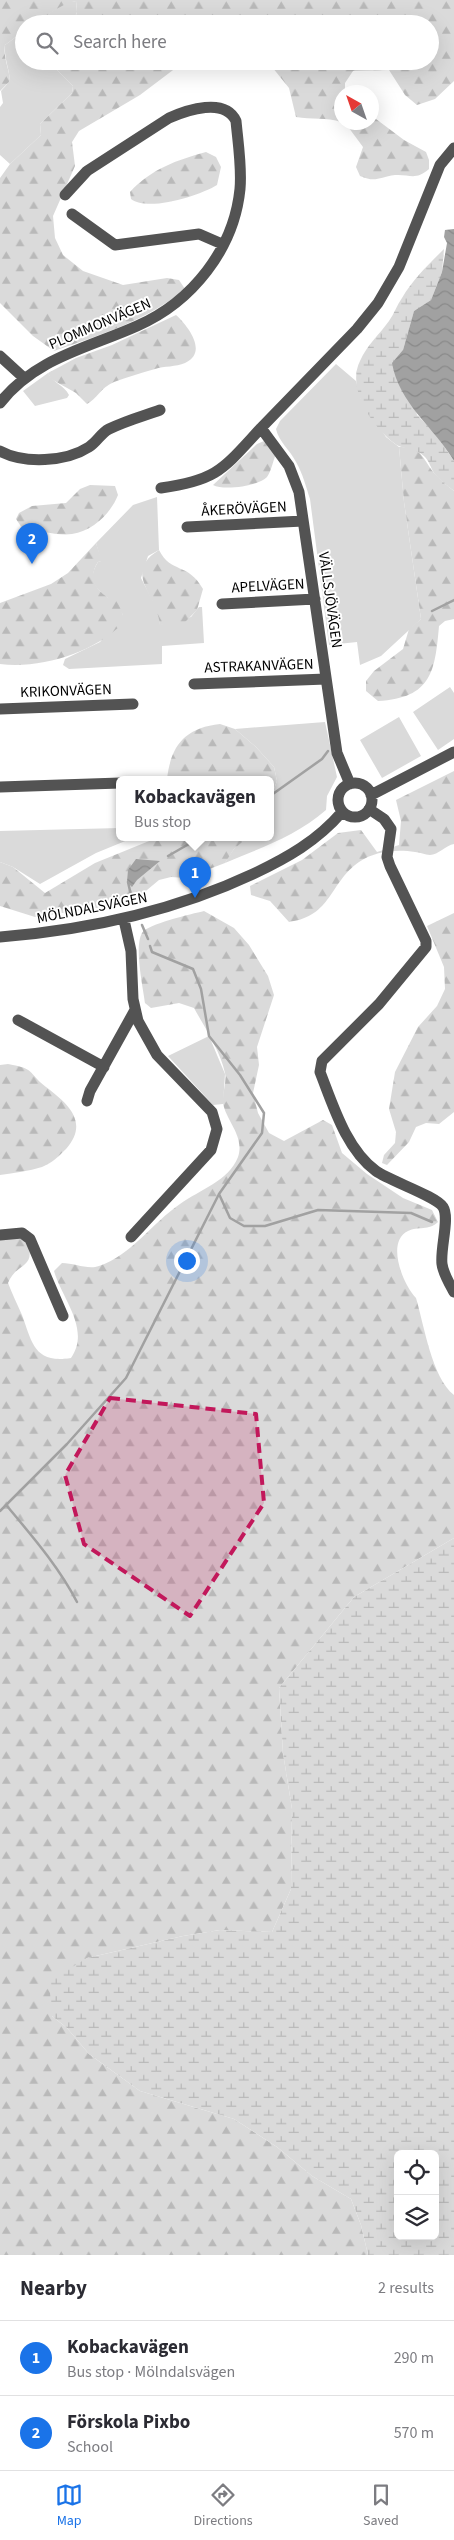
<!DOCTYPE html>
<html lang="en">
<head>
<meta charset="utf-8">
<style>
	:root { --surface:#fff; --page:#f7f7f7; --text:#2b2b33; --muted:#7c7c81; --line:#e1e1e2; --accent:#1a73e8 }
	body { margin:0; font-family:"Source Sans 3",sans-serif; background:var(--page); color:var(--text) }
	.controls { position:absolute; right:15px; bottom:15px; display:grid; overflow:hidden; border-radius:8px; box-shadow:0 5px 20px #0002 }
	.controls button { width:45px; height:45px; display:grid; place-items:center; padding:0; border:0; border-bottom:1px solid var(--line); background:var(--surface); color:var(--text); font:25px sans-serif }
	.compass { position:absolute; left:334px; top:85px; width:45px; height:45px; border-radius:50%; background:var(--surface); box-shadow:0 5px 20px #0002; rotate:320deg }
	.you { position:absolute; left:186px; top:1260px; width:18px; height:18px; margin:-12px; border:4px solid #fff; border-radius:50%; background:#1a73e8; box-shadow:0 0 0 8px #1a73e833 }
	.badge { display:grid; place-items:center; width:32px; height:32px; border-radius:50%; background:var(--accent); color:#fff; font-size:16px; font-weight:700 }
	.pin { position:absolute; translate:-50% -41px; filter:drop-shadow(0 1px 2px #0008) }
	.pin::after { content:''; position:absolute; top:26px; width:18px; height:15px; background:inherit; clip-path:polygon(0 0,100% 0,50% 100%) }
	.popup { position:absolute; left:116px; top:776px; width:158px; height:65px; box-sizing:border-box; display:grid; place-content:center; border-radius:8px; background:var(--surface); filter:drop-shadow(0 1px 4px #0005); font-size:16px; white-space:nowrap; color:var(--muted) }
	.popup b { font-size:19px; color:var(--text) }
	.popup::after { content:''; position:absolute; left:50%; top:100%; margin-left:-10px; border:10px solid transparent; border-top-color:var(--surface) }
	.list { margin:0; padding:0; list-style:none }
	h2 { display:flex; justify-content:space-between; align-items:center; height:65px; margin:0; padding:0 20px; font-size:21px }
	h2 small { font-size:16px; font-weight:400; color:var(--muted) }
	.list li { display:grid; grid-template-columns:32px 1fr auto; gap:15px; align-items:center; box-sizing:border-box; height:75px; padding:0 20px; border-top:1px solid var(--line) }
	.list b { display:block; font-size:19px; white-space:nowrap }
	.list p { margin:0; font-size:16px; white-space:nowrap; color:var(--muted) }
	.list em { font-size:16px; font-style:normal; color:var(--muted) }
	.icon { flex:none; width:28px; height:28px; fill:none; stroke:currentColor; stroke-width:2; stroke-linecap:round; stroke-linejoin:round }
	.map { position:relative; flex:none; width:454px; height:2255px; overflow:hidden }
	.search { position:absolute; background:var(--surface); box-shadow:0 5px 20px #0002; left:15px; right:15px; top:15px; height:55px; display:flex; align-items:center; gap:12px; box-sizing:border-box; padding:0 18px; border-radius:28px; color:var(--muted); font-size:19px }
	.sheet { height:215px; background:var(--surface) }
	nav { display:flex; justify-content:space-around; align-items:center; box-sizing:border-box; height:70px; border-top:1px solid var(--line); background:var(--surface); font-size:14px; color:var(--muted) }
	nav a { display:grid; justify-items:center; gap:2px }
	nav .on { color:var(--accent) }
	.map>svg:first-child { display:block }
	.green { fill:#dadada }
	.forest { fill:url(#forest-firs) }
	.wetland { fill:url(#wetland-marsh); fill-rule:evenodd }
	.water { fill:url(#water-waves) }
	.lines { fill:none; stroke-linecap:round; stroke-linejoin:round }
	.stream { stroke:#a1a1a1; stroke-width:2.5 }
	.minor { stroke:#535353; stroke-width:11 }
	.marked { fill:#c2185b; fill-opacity:0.2; stroke:#c2185b; stroke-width:4; stroke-dasharray:10 6; stroke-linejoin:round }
	.labels { text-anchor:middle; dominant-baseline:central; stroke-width:4; stroke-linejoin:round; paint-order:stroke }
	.street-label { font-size:15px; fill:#000; stroke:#fff }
</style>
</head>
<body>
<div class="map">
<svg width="454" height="2255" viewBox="0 0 454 2255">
	<defs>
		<pattern id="forest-firs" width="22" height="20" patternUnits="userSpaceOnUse" patternTransform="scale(1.25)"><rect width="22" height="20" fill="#dadada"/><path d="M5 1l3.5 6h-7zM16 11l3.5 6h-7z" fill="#b9b9b9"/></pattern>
		<pattern id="wetland-marsh" width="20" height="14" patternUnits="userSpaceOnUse" patternTransform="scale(1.25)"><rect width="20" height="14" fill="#dadada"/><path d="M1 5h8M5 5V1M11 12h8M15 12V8" fill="none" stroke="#b9b9b9"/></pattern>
		<pattern id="water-waves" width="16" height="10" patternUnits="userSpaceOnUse" patternTransform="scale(1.25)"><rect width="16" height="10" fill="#a1a1a1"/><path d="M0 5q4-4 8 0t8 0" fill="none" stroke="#898989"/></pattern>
	</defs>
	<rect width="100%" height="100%" fill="#fff"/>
	<!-- green -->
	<path class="green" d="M76 1 77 12 72 24H34L64 3Z
		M24 31V61H48L73 86 72 93 40 124 41 135 10 164 0 155V107L3 103 1 91 10 81C9 67 4 58 5 45Z
		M336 364 356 381 361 399 386 437 399 447 404 502 421 619 381 656 360 665 357 642 329 645 310 499C306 487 303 474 296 462 290 450 279 442 276 429L280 421Z
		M48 373C53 383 64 385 69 395L67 398 35 406 23 391Z
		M157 497 159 550 148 556 141 578 159 613 160 625 191 617 199 607H202L204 643 162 646V664L69 669 63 665 65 659 100 642 123 615C113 594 80 590 98 562L101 561 96 543 133 505Z
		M450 687 454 693V739L438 750 413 712Z
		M399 717 421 756 382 778 360 740Z
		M325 722 337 777 327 796 326 810C296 836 261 848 225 863 239 839 243 837 270 837V800L277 781 274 767 256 747 235 729Z
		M120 828V837H135L96 853 40 884 13 867 0 862V831Z
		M209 1036 225 1074 223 1104 213 1105 168 1056Z"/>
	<!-- forest -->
	<path class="forest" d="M0 0H454V81L435 99 417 105 405 95 389 70 353 71 345 83V92H342L341 122C327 117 311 120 296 117L289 88 268 62C250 61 232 68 214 61H430V24H73L77 12 76 1C55 5 42 24 24 24V31L5 45C3 58 9 67 10 81L0 91Z
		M48 61H185L140 95 79 131 72 142 75 166 53 216 55 238 63 255 83 271 123 285 167 278 179 280 185 289C148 320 100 335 54 351L33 336 0 303V178L10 164 41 135 40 124 72 93 73 86Z
		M372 116 404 140 426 152 429 160V169C415 181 410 174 395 175 379 177 376 183 360 176L356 167 363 147 346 124 342 123 372 122Z
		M206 152 216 157 221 167 217 185C199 196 148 212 131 199L130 192C151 169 177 160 206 152Z
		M176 315C187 325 209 352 185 363 176 367 164 366 155 369 141 373 127 377 114 382 100 388 97 399 87 404L76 393 51 379 48 373 76 358 112 345Z
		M264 441 276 454C273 461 271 472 267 477 258 486 224 491 213 485L257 444Z
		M399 447C423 446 423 461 436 475 441 481 448 486 454 491V619L445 621 439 626C435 671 432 698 378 701L366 691V681L374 671 403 649 409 629 421 619 404 502Z
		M90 485 115 486 118 495C111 513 93 531 72 534 57 536 37 530 22 528L16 519 19 513 32 506 66 503 80 489Z
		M96 543 102 561 98 562C88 577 95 590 110 599L116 597 123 615 122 624C93 653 41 669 0 664V603L51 584 68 573Z
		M159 550C171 574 188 562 203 589L197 610 183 624 160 625C157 594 122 573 159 550Z
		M220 724 235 729 256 747 274 767 277 781 270 800V779H167C171 745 185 728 220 724Z
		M454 771V844C446 845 438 855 430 855 425 855 420 852 415 852 397 849 375 851 359 862 329 883 332 916 289 922L270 901 251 895 250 886 302 860 338 833 361 830 377 852 399 845 401 821 396 800Z
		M159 837H248L234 849 225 863 186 878 171 877 159 880 141 895 123 904 35 917 0 906V862L13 867 45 893 95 863Z
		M204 911 234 928 249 945 268 976 274 995 257 1047 259 1065 253 1093 258 1113 269 1133 284 1141 323 1120 332 1125 342 1153 367 1174 403 1198 432 1210 438 1222C429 1231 418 1226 408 1231 385 1242 404 1286 416 1298 424 1325 432 1378 454 1395V1538L354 1597 279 1688 283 1753 292 1809 291 1889 272 1932 220 1930 183 1936 87 1958 52 2016 67 2028 89 2054 140 2091 234 2119 277 2147 312 2176 351 2199 361 2225 368 2255H0V1233L27 1240C37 1270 17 1261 8 1283 12 1293 17 1304 22 1315 32 1342 34 1364 71 1358 91 1329 62 1299 54 1271L62 1263C74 1263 88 1270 99 1266 132 1255 152 1223 180 1204 199 1190 229 1181 238 1157 245 1136 226 1121 223 1103 222 1093 227 1083 225 1073 220 1050 205 1028 194 1008L179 1003 151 1008 145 1003C143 987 134 947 142 933 147 924 192 914 204 911Z
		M454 913V1112L439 1124 426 1123 416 1127 409 1142 387 1165 382 1163 384 1155 395 1143 396 1132 389 1109 395 1072 418 1027 437 1006 445 989 444 967 427 926Z
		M8 1064C36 1069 27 1072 46 1087 67 1103 90 1122 66 1149 59 1156 52 1163 42 1167 29 1171 14 1173 0 1175V1065Z"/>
	<!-- wetland -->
	<path class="wetland" d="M444 249 442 272 431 300 414 311 403 350 417 415 435 433 454 461V491C448 486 439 480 434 473 431 468 429 461 425 457 415 447 402 450 394 443 373 427 346 389 360 361 367 345 379 335 389 321 394 314 397 305 402 298 413 279 429 264 444 249Z
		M454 1538V2255H368L361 2225 351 2199 312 2176 277 2147 234 2119 140 2091 89 2054 67 2028 52 2016 49 1981 87 1958 183 1936 220 1930 272 1932 291 1889 292 1809 283 1753 279 1688 354 1597ZM398 2154H435V2236H398Z"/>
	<!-- water -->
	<path class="water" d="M454 229V461C434 427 399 404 392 363L403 350 414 311 431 300 442 272 447 243 444 237 445 230Z
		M136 859 160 861 137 880 132 887 127 882 128 870Z"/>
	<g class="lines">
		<!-- stream -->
		<path class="stream" d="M432 611 454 600
			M270 796 322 759 328 751
			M168 856 201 837
			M128 882 133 904
			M142 925 148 939
			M219 1194 230 1218 244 1226H265L318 1210 411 1213 432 1222
			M7 1506C32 1536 59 1567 77 1602
			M0 1511 67 1444 126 1378 219 1194 262 1133 264 1113 240 1075 209 1036 201 989 193 969 152 952 150 946"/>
		<!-- minor -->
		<path class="minor" d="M72 214 115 245 199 234 222 244
			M0 356 24 378
			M0 403C35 358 88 348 137 326 192 302 234 249 240 189 242 167 238 143 236 121 225 97 187 110 169 118L87 171 65 195
			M0 451C24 464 66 462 89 447 97 442 101 433 109 429 125 421 143 416 160 410
			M161 488C218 480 223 469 261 428
			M187 527 303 521
			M222 604 315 599
			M194 684 326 679
			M0 709 133 704
			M338 800a17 17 0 1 1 34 0a17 17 0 1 1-34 0Z
			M350 784 337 753 299 492 289 466 261 428 357 329 378 303 399 267 440 165 454 148
			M0 787 120 783
			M371 795 454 752
			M369 809 384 819 391 829 387 857 390 866 426 941V947L379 1004 322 1061 320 1072C333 1105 346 1149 376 1171 390 1181 436 1196 443 1207 450 1218 440 1248 442 1264 443 1273 449 1283 454 1292
			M124 920 131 951 133 999 138 1021 157 1055 212 1112 217 1129 211 1150 131 1237
			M0 937C88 930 172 912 253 874 287 858 317 841 342 812
			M18 1020 104 1067
			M87 1101 90 1091 135 1010
			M0 1235 22 1233 30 1239 63 1316"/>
	</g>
	<!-- marked area -->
	<path class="marked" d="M110 1398 256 1414 264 1503 190 1616 84 1544 65 1475Z"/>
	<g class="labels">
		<!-- street labels -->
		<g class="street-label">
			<text transform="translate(100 324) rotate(-23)">PLOMMONVÄGEN</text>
			<text transform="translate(244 509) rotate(-3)">ÅKERÖVÄGEN</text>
			<text transform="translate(268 586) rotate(-3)">APELVÄGEN</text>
			<text transform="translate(330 600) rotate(82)">VÄLLSJÖVÄGEN</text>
			<text transform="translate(259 666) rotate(-2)">ASTRAKANVÄGEN</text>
			<text transform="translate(66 691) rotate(-2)">KRIKONVÄGEN</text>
			<text transform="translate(92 908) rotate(-11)">MÖLNDALSVÄGEN</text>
		</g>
	</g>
</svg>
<div class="controls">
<button><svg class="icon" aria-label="locate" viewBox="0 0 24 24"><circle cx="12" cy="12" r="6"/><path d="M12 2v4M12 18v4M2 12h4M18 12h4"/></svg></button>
<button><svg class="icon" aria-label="layers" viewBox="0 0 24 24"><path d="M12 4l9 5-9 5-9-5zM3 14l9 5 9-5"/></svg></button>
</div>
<svg class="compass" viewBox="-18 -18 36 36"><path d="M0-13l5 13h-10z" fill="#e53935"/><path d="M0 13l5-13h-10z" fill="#7c7c81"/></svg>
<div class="you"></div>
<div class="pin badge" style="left:195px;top:898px">1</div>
<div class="popup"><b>Kobackavägen</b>Bus stop</div>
<div class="pin badge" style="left:32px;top:564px">2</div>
<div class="search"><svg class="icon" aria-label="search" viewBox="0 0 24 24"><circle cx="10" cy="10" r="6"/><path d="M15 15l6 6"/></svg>Search here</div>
</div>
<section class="sheet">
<h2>Nearby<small>2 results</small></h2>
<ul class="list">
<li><span class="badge">1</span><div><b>Kobackavägen</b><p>Bus stop · Mölndalsvägen</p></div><em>290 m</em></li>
<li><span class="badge">2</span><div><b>Förskola Pixbo</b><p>School</p></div><em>570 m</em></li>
</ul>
</section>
<nav>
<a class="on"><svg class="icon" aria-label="map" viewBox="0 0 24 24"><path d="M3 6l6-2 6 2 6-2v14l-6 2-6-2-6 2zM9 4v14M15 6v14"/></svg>Map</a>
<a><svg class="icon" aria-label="directions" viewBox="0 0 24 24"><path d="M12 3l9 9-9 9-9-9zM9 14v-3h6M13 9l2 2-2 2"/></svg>Directions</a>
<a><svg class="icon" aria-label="saved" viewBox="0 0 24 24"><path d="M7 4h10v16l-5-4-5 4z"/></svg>Saved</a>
</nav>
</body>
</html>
